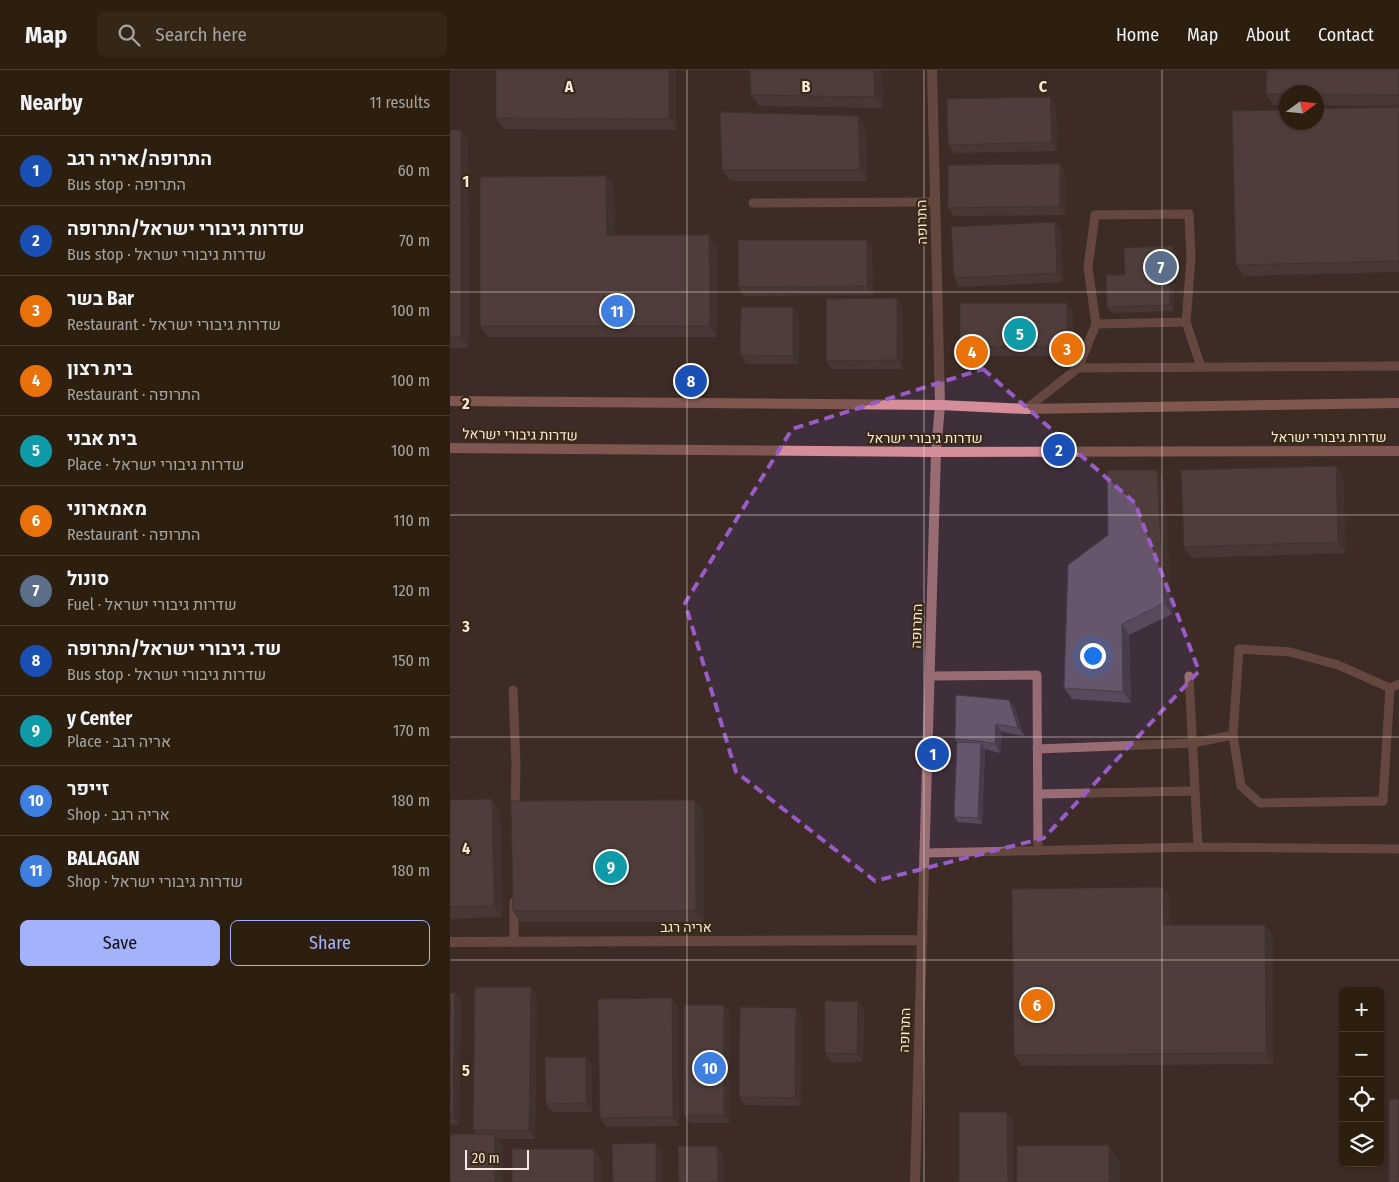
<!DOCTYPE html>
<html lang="en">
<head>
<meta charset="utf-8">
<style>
	:root { --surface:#2c1f0f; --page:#342718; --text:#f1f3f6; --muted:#a6a29e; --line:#483d2f; --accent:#a4b1fc }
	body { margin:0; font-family:"Fira Sans Condensed",Heebo,sans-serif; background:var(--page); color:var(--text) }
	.controls { position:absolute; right:15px; bottom:15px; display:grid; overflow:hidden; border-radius:8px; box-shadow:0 1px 4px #0004 }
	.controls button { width:45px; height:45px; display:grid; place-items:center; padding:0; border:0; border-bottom:1px solid var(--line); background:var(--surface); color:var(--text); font:25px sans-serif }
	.compass { position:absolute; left:829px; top:15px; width:45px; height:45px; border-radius:50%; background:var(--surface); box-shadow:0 1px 4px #0004; rotate:75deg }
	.scale { position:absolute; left:15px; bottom:12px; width:64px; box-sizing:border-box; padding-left:5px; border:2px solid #f4e9dc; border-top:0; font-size:14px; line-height:18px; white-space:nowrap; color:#f4e9dc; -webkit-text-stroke:4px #3a2914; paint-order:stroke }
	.you { position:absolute; left:642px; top:585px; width:18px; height:18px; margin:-12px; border:4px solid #fff; border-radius:50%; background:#1a73e8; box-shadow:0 0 0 8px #1a73e833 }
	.badge { display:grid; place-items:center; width:32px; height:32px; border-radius:50%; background:var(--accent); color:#fff; font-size:16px; font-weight:700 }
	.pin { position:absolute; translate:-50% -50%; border:2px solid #fff; box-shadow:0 1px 5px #0006 }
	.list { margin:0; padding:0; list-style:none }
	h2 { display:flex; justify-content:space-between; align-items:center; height:65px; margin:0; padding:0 20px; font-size:21px }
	h2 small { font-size:16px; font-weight:400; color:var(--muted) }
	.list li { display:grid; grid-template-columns:32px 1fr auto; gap:15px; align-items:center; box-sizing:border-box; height:70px; padding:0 20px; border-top:1px solid var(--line) }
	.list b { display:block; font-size:19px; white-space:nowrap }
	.list p { margin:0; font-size:16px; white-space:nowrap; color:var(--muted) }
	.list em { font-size:16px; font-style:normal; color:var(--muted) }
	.actions { display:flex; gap:10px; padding:15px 20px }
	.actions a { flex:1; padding:11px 0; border:1px solid var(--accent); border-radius:8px; text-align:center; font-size:18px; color:var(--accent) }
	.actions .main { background:var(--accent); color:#111 }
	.icon { flex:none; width:28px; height:28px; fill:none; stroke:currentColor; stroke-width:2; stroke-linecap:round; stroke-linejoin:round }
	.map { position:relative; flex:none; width:949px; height:1112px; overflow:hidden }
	header { display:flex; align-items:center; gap:30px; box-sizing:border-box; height:70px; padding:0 25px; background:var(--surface); border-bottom:1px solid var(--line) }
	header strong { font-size:24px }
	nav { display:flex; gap:28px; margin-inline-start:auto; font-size:18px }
	.search { width:350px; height:45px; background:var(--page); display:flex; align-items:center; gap:12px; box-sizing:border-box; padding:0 18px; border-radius:8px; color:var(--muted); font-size:19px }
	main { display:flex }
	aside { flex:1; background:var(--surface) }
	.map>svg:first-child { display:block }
	.industrial { fill:#3e2f3b; fill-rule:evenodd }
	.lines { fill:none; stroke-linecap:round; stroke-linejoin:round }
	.lane { stroke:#986c72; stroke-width:9 }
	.street { stroke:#986c72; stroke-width:10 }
	.secondary { stroke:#d58e99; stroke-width:10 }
	.wall { fill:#59495d }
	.shaded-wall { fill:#483c4c }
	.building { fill:#67556c; stroke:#483c4c }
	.marked { fill:none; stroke:#995bc6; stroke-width:4; stroke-dasharray:10 6; stroke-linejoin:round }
	.grid { fill:none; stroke:#f4e9dc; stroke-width:1; stroke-opacity:0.55 }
	.labels { text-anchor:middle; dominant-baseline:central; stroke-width:4.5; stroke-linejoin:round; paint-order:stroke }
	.street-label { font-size:14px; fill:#f4e9dc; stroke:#3a2914 }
	.grid-label { font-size:16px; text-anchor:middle; font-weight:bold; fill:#f4e9dc; stroke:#3a2914; stroke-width:4.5; stroke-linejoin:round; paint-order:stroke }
</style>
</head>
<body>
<header>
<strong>Map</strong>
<div class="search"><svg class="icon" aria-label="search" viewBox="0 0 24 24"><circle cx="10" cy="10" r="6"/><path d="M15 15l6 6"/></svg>Search here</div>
<nav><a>Home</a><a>Map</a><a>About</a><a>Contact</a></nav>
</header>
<main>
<aside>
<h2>Nearby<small>11 results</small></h2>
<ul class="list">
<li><span class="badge" style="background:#1a4fb4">1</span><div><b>התרופה/אריה רגב</b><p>Bus stop · התרופה</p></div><em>60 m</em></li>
<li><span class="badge" style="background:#1a4fb4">2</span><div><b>שדרות גיבורי ישראל/התרופה</b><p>Bus stop · שדרות גיבורי ישראל</p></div><em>70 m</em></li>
<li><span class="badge" style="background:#e8710a">3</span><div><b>בשר Bar</b><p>Restaurant · שדרות גיבורי ישראל</p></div><em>100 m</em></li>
<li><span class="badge" style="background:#e8710a">4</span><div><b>בית רצון</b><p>Restaurant · התרופה</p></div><em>100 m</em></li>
<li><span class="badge" style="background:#0f9aa8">5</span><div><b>בית אבני</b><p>Place · שדרות גיבורי ישראל</p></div><em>100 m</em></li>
<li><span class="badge" style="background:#e8710a">6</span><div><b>מאמארוני</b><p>Restaurant · התרופה</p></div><em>110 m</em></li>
<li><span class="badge" style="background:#5c6f8a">7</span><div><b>סונול</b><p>Fuel · שדרות גיבורי ישראל</p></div><em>120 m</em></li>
<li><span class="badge" style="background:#1a4fb4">8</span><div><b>שד. גיבורי ישראל/התרופה</b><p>Bus stop · שדרות גיבורי ישראל</p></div><em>150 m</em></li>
<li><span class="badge" style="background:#0f9aa8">9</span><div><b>y Center</b><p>Place · אריה רגב</p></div><em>170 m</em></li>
<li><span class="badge" style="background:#3f7fe0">10</span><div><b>זייפר</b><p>Shop · אריה רגב</p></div><em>180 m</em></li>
<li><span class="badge" style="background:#3f7fe0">11</span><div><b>BALAGAN</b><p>Shop · שדרות גיבורי ישראל</p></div><em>180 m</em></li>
</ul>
<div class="actions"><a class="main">Save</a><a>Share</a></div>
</aside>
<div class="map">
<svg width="949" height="1112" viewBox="0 0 949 1112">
	<rect width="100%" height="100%" fill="#3a2914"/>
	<!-- industrial -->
	<path class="industrial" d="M0 0H949V1112H0ZM836 22H866V52H836ZM893 921H930V1093H893Z"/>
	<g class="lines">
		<!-- lane -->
		<path class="lane" d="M303 133 485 132
			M646 254 638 197 645 145 739 144 741 188 736 252
			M628 298 646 254 736 252 751 297
			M576 339 628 298 949 296
			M789 579 840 582 888 595 940 618 933 731 810 733 791 716 783 665Z
			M479 606 587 605 588 781
			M739 606 748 777
			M940 618 949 614
			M63 620 66 695 65 742
			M587 679 743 673 783 665
			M588 724 745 721
			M474 783 748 777 949 779
			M64 872V832"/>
		<!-- street -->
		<path class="street" d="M0 872 472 870
			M465 1112 486 382 490 335 482 0"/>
		<!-- secondary -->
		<path class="secondary" d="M0 331 490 335 576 339 949 333
			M0 378 486 382 949 381"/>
	</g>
	<!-- wall -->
	<path class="wall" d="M46 0H226V60L54 59 46 48Z
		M432 0 433 38 309 36 301 25Z
		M949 0V36L866 35V22H836V35H824L816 24Z
		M606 36 607 81 504 83 498 75Z
		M949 37V202L794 206 786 195Z
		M416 57 417 111H280L272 100Z
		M0 60H11L18 71 19 278H0Z
		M615 102 616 145 504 146 498 138Z
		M156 106 164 117 165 165H259L267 176V267H38L30 256Z
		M605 152 611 160 613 212 509 217 504 208Z
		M722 176 726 182 727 209H723L724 241 661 243 657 237 675 205Z
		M422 178 423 225 294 226 288 217Z
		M447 228 452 237 453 299H382L376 291Z
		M617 233 623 242V286H516L510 277Z
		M343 237 349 246V294H296L290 285Z
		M886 396 893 407 896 483 741 488 734 477Z
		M707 400 714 411 722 544 679 565 681 633 622 629 614 618 658 465Z
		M559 630 565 639 574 666 552 662 550 683 535 679 532 754 508 752 504 747 507 672 505 669Z
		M0 730 50 740 52 847 0 849Z
		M253 741 254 852H70L63 841Z
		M712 817 720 828V855H815L823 866V994L572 996 564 985Z
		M81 917 87 926 85 1069H48L53 1075V1112H0L26 1064 23 1060Z
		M0 923H5L11 931 9 1055 0 1054Z
		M222 928 228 937 229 1056 156 1057 150 1048Z
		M408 931 414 939 413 992H381L375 983Z
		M274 935 280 943V1053H240L234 1045Z
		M352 946 351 1036 295 1035 289 1027Z
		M136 987 142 995V1042H102L96 1034Z"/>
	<!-- shaded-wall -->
	<path class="shaded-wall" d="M219 0H226V60L219 49Z
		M424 0H432L433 38 425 27Z
		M600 27 606 36 607 81 602 72Z
		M408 46 416 57 417 111 410 100Z
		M11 60 18 71 19 278 11 267Z
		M610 94 615 102 616 145 610 136Z
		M156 106 164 117 165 176 157 165Z
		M605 152 611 160 613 212 607 203Z
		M259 165 267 176V267L260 256Z
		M417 170 422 178 423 225 417 216Z
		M722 176 726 182 727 209 723 203Z
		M719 204 723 209 724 241 720 235Z
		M447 228 452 237 453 299 447 290Z
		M617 233 623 242V286L617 277Z
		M343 237 349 246V294L343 286Z
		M886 396 893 407 896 483 888 472Z
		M707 400 714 411 722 544 714 533Z
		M672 554 679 565 681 633 673 622Z
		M559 630 565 639 574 666 568 658Z
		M546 654 552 662 550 683 545 674Z
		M531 673 535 679 532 754 528 748Z
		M42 729 50 740 52 847 44 836Z
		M245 730 253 741 254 852 246 841Z
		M712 817 720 828V866L713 855Z
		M815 855 823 866V994L816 983Z
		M81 917 87 926 85 1069 79 1061Z
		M5 923 11 931 9 1055 3 1046Z
		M222 928 228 937 229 1056 223 1047Z
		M408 931 414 939 413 992 407 984Z
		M274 935 280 943V1053L274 1045Z
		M346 938 352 946 351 1036 345 1028Z
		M136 987 142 995V1042L136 1033Z
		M557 1042 563 1050V1112H558Z
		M45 1064 53 1075V1112H45Z
		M206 1073 212 1082V1112H206Z
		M659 1075 670 1091V1112H659Z
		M267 1076 273 1084 274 1112H268Z
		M144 1079 152 1090V1112H144Z"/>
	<!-- building -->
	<path class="building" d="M46 0H219V49L46 48Z
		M300 0H424L425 27 301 25Z
		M817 0H949V25L866 24V22H836V24H816Z
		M600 27 602 72 498 75 497 29Z
		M949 37V191L786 195 782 41 836 40V52H866V39Z
		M270 42 408 46 410 100H272Z
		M0 60H11V267H0Z
		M610 94V136L498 138V95Z
		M156 106 157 165H259L260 256H30V107Z
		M605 152 607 203 504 208 501 157Z
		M288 170H417V216L288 217Z
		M722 176 723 203 719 204 720 235 657 237 656 205H675L674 178Z
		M447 228V290L376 291V229Z
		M510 233H617V277H510Z
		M291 237H343V286L290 285Z
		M886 396 888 472 734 477 731 400Z
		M657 400H707L714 533 672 554 673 622 614 618 618 495 658 465Z
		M506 625 559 630 568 658 546 654 545 674 529 671 505 669Z
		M507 672 531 673 528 748 504 747Z
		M42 729 44 836 0 837V730Z
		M245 730 246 841H63L61 731Z
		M712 817 713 855H815L816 983 564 985 562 819Z
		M25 917H81L79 1061 23 1060Z
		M0 923H5L3 1046H0Z
		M222 928 223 1047 150 1048 148 929Z
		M375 931H408L407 984 375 983Z
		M234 935H274V1045H234Z
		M290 937 346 938 345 1028 289 1027Z
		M95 987H136V1033L96 1034Z
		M939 1029H949V1112H939Z
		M509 1042H557L558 1112H509Z
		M0 1064H45V1112H0Z
		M206 1073V1112H163L162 1074Z
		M659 1075V1112H567V1076Z
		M228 1076H267L268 1112H229Z
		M62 1079H144V1112H62Z"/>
	<!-- marked area -->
	<path d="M0 0H949V1112H0ZM533 299 685 433 749 601 594 768 425 811 286 702 235 533 342 359Z" fill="#3a2914" fill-opacity=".55" fill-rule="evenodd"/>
	<path class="marked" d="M533 299 685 433 749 601 594 768 425 811 286 702 235 533 342 359Z"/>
	<!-- grid -->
	<path class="grid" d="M237 0V1112M474 0V1112M712 0V1112M0 222H949M0 445H949M0 667H949M0 890H949"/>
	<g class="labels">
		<!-- street labels -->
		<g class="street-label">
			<text transform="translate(472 152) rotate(-91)">התרופה</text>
			<text transform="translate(70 365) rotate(1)">שדרות גיבורי ישראל</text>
			<text x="879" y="367">שדרות גיבורי ישראל</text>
			<text x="475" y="368">שדרות גיבורי ישראל</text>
			<text transform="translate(467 556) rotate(-88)">התרופה</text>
			<text x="236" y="857">אריה רגב</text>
			<text transform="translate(455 960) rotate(-88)">התרופה</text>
		</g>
	</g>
	<g class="grid-label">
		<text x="119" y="22">A</text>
		<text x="356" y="22">B</text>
		<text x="593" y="22">C</text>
		<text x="16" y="117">1</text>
		<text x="16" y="339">2</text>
		<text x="16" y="562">3</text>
		<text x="16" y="784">4</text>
		<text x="16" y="1006">5</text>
	</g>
</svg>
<div class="controls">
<button>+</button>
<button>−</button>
<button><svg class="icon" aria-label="locate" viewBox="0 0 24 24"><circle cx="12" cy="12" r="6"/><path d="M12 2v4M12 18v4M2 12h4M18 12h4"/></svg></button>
<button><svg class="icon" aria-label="layers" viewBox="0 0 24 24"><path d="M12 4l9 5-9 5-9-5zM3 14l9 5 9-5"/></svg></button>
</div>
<svg class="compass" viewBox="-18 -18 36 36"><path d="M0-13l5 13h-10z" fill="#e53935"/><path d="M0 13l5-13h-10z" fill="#a6a29e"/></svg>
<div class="scale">20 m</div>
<div class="you"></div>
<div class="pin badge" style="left:483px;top:684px;background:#1a4fb4">1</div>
<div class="pin badge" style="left:609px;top:380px;background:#1a4fb4">2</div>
<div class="pin badge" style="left:617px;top:279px;background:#e8710a">3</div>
<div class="pin badge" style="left:522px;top:282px;background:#e8710a">4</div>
<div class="pin badge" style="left:570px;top:264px;background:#0f9aa8">5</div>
<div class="pin badge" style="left:587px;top:935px;background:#e8710a">6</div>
<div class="pin badge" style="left:711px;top:197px;background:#5c6f8a">7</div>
<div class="pin badge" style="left:241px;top:311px;background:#1a4fb4">8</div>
<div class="pin badge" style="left:161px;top:797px;background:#0f9aa8">9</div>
<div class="pin badge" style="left:260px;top:998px;background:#3f7fe0">10</div>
<div class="pin badge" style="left:167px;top:241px;background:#3f7fe0">11</div>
</div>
</main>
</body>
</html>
